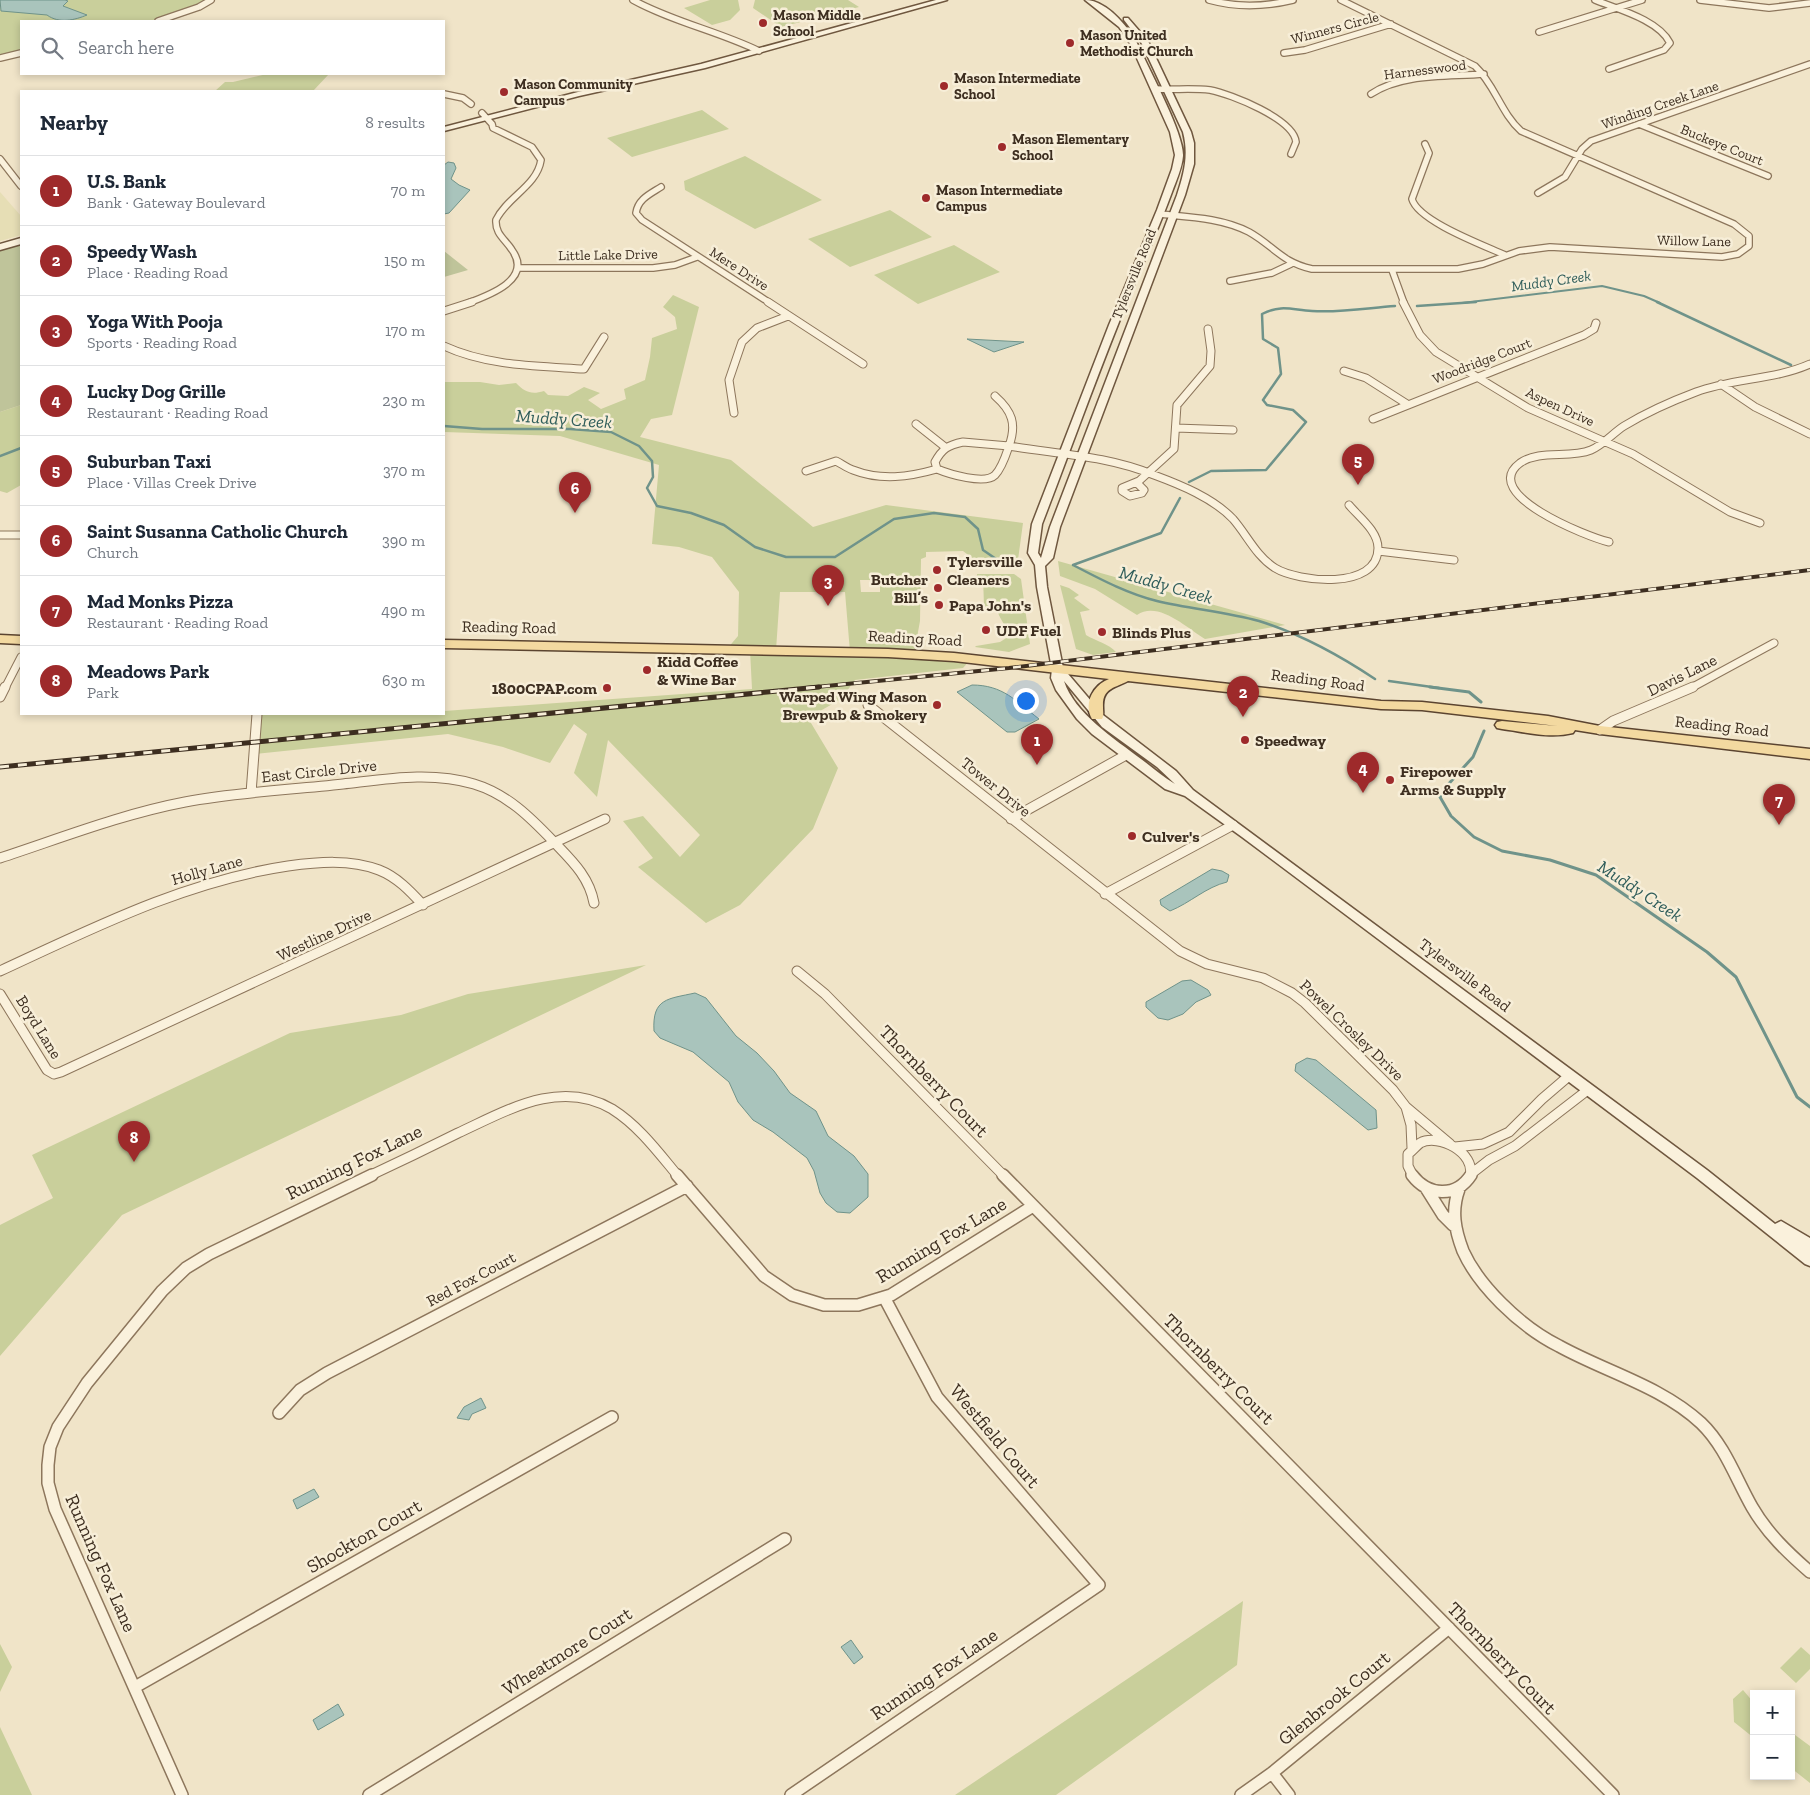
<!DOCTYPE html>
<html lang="en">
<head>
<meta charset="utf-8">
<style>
	:root { --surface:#fff; --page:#f6f6f7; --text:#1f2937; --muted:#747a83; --line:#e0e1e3; --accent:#9e2a2b }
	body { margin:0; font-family:"Zilla Slab",serif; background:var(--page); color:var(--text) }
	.controls { position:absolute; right:15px; bottom:15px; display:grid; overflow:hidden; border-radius:0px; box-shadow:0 2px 8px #0003 }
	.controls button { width:45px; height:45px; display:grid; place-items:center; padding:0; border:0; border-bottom:1px solid var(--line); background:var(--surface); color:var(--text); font:25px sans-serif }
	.you { position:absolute; left:1025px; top:700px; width:18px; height:18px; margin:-12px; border:4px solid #fff; border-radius:50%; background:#1a73e8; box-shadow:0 0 0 8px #1a73e833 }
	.badge { display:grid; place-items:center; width:32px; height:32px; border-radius:50%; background:var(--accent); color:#fff; font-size:16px; font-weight:700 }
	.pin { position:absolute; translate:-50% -41px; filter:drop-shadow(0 1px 2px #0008) }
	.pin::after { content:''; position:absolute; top:26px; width:18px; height:15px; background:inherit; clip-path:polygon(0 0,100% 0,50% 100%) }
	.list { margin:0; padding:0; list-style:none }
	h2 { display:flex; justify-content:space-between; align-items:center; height:65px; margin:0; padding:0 20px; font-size:21px }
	h2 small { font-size:16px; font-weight:400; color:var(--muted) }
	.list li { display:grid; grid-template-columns:32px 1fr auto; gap:15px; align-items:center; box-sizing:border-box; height:70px; padding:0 20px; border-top:1px solid var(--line) }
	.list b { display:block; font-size:19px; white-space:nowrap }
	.list p { margin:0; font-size:16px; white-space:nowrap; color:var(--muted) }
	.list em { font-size:16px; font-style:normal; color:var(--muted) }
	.icon { flex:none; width:28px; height:28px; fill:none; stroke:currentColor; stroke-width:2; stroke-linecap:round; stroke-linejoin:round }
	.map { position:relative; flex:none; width:1810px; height:1795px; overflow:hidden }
	.search { position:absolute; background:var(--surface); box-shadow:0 2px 8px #0003; left:20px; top:20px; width:425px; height:55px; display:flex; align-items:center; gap:12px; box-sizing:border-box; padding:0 18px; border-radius:0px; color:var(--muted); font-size:19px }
	.panel { position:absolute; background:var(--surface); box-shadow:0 2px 8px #0003; left:20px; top:90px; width:425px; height:625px; border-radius:0px }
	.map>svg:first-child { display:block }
	.farmland { fill:#e6deb5 }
	.green { fill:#c9cf9b; fill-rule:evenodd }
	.cemetery { fill:#bfc49a }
	.water { fill:#a9c4bc; stroke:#6f938a }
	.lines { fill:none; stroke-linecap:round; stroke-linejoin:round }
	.stream-far2 { stroke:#6f938a; stroke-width:2 }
	.stream-far1 { stroke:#6f938a; stroke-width:2.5 }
	.stream { stroke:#6f938a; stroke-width:3 }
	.street-far3-casing { stroke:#8d765c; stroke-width:8 }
	.street-far2-casing { stroke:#8d765c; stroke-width:9 }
	.street-far1-casing { stroke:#8d765c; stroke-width:11 }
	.street-casing { stroke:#8d765c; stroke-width:14 }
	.secondary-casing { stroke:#6f573f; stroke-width:3 }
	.primary-casing { stroke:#5b4430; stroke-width:3 }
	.street-far3 { stroke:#faf1dc; stroke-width:5.5 }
	.street-far2 { stroke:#faf1dc; stroke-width:7 }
	.street-far1 { stroke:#faf1dc; stroke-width:9 }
	.street { stroke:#faf1dc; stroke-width:11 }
	.secondary { fill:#faf1dc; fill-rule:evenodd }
	.primary { fill:#f3d9a0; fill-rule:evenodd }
	.rail-far1-casing { stroke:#3d2e20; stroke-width:4 }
	.rail-casing { stroke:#3d2e20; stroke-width:5 }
	.rail-far1 { stroke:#f7eed8; stroke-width:2.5; stroke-dasharray:8; stroke-linecap:butt }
	.rail { stroke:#f7eed8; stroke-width:3; stroke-dasharray:9; stroke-linecap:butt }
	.poi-dot { fill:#9e2a2b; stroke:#f7eed8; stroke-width:2 }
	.labels { text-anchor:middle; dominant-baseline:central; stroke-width:5; stroke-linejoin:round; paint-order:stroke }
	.far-poi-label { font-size:14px; font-weight:bold; fill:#3d2e20; stroke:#f7eed8; text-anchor:start }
	.far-street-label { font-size:14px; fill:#3d2e20; stroke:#f7eed8 }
	.far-water-label { font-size:15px; font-style:italic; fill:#2f5d5a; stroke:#f7eed8 }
	.poi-label { font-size:16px; font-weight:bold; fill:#3d2e20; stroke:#f7eed8; text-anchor:start }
	.street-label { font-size:16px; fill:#3d2e20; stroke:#f7eed8 }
	.water-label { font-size:18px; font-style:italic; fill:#2f5d5a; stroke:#f7eed8 }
	.near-street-label { font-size:19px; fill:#3d2e20; stroke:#f7eed8 }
</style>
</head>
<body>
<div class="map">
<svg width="1810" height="1795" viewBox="0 0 1810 1795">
	<rect width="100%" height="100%" fill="#f0e4c8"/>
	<!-- farmland -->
	<path class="farmland" d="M0 192 21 216V235L0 241Z"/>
	<!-- green -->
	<path class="green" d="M0 0H211L158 21H21V53L0 58Z
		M710 0H738L740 10 730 20 712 25 684 8Z
		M755 0H848L859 7 781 27 753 8Z
		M267 74H329L313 91H215L225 82H233Z
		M702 110 729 129 632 157 607 138Z
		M745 156 822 200 755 229 685 190 684 181Z
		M890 210 932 237 850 267 808 239Z
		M954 245 1000 272 918 304 874 275Z
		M673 295 699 307 672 415 651 419 640 437 731 460 813 527 886 505 1023 523 1017 567H984L963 551 926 552V557L921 559 920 621 914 654 971 659 963 668 855 680 841 699 808 718 838 768 813 829 740 905 706 923 638 867 653 858 623 821 643 816 680 857 700 835 608 740 597 797 574 773 587 734 574 724 550 763 503 747 448 734 255 754 257 714H444V711L752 689 750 650 727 649 738 636 739 592 712 557 679 547 652 544 659 465 560 436 444 432V382H480L499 385 516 383C525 392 531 395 544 391L548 395 568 396 584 387 600 393 588 400 601 409 626 399 624 389 645 380 650 357 652 338 677 329 675 317 663 307ZM860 580H880V592H861ZM780 592H845L850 652 776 650Z
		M21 405V485L7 493 0 491V412Z
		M1058 561 1285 625 1205 639C1187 628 1158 600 1137 615L1095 589 1060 576Z
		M977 574H1014L1021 579 1030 644 1009 652 975 647 976 646 1000 642 1008 637C1007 624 998 619 997 608H977L984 606 983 577H977Z
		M1060 585 1069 588 1079 595 1074 598 1090 610 1080 612 1086 635C1096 641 1109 644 1116 652L1093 655 1076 649Z
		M646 965 122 1215 0 1356V1225L53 1198 32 1155 290 1033 401 1015 468 994Z
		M1243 1601 1237 1665 1056 1795H955Z
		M0 1644 12 1667 0 1692Z
		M1801 1647 1810 1655V1669L1796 1683 1780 1668Z
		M1743 1690 1754 1703V1738L1734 1722 1733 1699Z
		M0 1727 32 1795H0Z
		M1791 1732 1810 1746V1783L1791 1768Z"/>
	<!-- cemetery -->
	<path class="cemetery" d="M21 241V405L0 412V247Z
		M444 251 468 270 444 277Z"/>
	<!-- water -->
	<path class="water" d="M0 0H65L68 1 63 6 87 15C75 20 59 24 47 15L1 11Z
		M448 162 454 163 456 168 451 179 459 185 470 190 449 213 444 214V165Z
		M967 339 1024 342 994 352Z
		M972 685C1003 685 1016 701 1039 719L1015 732H1007L957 692Z
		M1212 869 1222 871 1229 875 1227 882C1206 887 1190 903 1170 911L1161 905 1160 900Z
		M1191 980 1208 990 1211 995 1196 1002 1183 1014 1168 1020 1158 1018 1146 1007V1002L1182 981Z
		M695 993 706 998 736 1036 757 1053 774 1071 790 1093 816 1111 828 1136 854 1156 868 1174V1197L850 1213 837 1212 826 1203 820 1193 814 1171 807 1158 773 1132 753 1120 738 1102 729 1082 693 1052 660 1038 654 1031C652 998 668 999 695 993Z
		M1307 1058 1316 1060 1376 1110 1377 1128 1368 1130 1295 1071 1296 1064Z
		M481 1398 486 1408 472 1414 469 1420 457 1418 464 1407Z
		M314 1489 319 1497 297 1509 293 1500Z
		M851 1640 863 1657 854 1664 841 1647Z
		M338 1704 344 1715 318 1730 313 1720Z"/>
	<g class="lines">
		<!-- stream-far2 -->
		<path class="stream-far2" d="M1462 303 1602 286 1644 296 1660 303"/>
		<!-- stream-far1 -->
		<path class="stream-far1" d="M1657 302 1791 365
			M1417 306 1476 302
			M444 426 482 429H570L611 432 639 446 652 461 653 477 647 488 657 506 691 513 724 525 755 547 786 557H835L894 519 934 513 965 517 978 529 983 550 999 561
			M0 456 21 448
			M1189 482 1211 471 1266 470 1306 422 1293 410 1267 405 1263 400 1281 374 1278 348 1263 339 1262 314C1282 304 1292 310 1312 311 1339 313 1368 308 1395 306
			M1073 565C1100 579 1128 594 1157 601 1191 609 1225 612 1259 621 1301 634 1339 655 1375 679
			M1073 565 1161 533 1180 498
			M1389 681 1439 688"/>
		<!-- stream -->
		<path class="stream" d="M1430 687 1469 692 1481 702
			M1484 731 1473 757 1444 789 1440 797 1451 816 1474 837 1502 851 1550 860 1596 875 1707 952 1736 977 1797 1097 1810 1107"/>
		<defs>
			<path id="street-far3" d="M633 0C673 22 718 31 759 51
				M1209 0C1238 8 1264 7 1293 0
				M1595 0C1617 9 1659 20 1670 43L1664 50 1609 69
				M1700 0 1769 8 1810 3
				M158 21 199 7 211 0
				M1539 32 1642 0
				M1284 53 1305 50 1391 24
				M0 58 21 53
				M1156 89C1174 90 1192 88 1210 90 1231 94 1294 119 1296 142L1291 154
				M444 94 463 98 471 104
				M1371 94C1402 73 1448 77 1484 74
				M1639 124 1768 176
				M1425 144 1429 153 1412 199C1418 221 1483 245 1505 255
				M0 159 21 186
				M661 187C650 194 638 199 636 213L642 220 770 303
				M1538 193 1565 177 1582 149 1591 141 1810 64
				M1159 214C1189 217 1222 218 1249 232 1274 246 1281 262 1312 269H1458L1483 264 1519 251 1550 247 1722 257 1738 254 1749 246V236L1734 224 1521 131C1501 113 1495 85 1475 66L1341 0
				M518 268H653L675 265 697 257
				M1392 270 1404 303
				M1230 281 1272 273 1291 264
				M468 303C490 295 533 279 512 250 505 239 495 234 496 220 507 197 537 186 541 160L532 147 493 128 492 124 482 113"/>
			<path id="street-far2" d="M768 302 863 364
				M1403 302 1420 335 1436 352 1528 408 1633 454 1730 512 1760 523
				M444 311 472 302
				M444 346C487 366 537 366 584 369L604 337
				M1344 371 1366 378 1407 404
				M1721 384 1755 407 1810 434
				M995 396C1012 411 1017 424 1009 446
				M734 413 729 380 742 342 757 328 788 316
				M1373 419 1584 335 1594 329 1596 323
				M916 424 945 447
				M1176 428 1233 430
				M963 442 1009 446C1006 455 1002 468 995 475 985 485 949 474 937 469L935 462C942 449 948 445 963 442Z
				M1009 446C1058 454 1109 456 1154 475 1181 485 1213 498 1233 519 1247 535 1256 556 1275 568 1298 582 1378 591 1378 548 1378 531 1359 517 1349 505
				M806 471 836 461C842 464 847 468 853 470 881 481 909 477 937 469
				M1137 483 1144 490 1142 493 1130 496 1122 491V488L1139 481 1174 449 1177 405 1210 366 1211 351 1208 329
				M0 535H21
				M1609 542C1588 537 1478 494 1520 463 1540 449 1569 459 1591 450 1603 445 1613 433 1624 426 1647 412 1672 401 1696 392 1733 378 1774 380 1810 364
				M1378 551 1454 560
				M5 688 21 657
				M1691 688 1774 643"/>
			<path id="street-far1" d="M0 697 5 687
				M868 705 1180 951 1207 964 1263 978 1292 993 1305 1003 1393 1090 1406 1107 1450 1144
				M1600 730 1613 721 1693 687
				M251 793 257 714
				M1011 819 1126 755
				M0 858C61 838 122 814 185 802 237 792 290 790 343 784 387 779 431 771 474 784 507 794 530 817 553 841 571 860 589 876 594 903
				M1105 894 1233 825
				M0 971C93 928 186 881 288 866 318 862 350 859 379 870 397 877 410 891 423 905
				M797 971 825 994 1004 1176
				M0 994 47 1070 54 1074 61 1072 605 819
				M1406 1107 1411 1125 1412 1148
				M1455 1147 1483 1144 1509 1132 1542 1099 1570 1075
				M1471 1174 1489 1160 1515 1146 1589 1089
				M369 1176C399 1162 428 1148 458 1133 506 1111 560 1078 612 1109 639 1126 658 1152 678 1176
				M1413 1176 1408 1166V1154C1412 1151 1416 1146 1420 1143 1439 1133 1476 1153 1470 1176"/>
			<path id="street" d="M677 1175 764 1276 792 1295 824 1305H858L891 1295 1033 1206
				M1003 1175 1613 1795
				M1412 1175C1428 1196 1456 1198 1471 1175
				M1426 1188 1443 1215 1453 1225
				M1459 1189C1451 1211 1455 1230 1463 1251 1472 1271 1486 1288 1501 1303 1518 1320 1537 1335 1559 1346 1606 1372 1661 1386 1701 1423 1725 1446 1736 1479 1752 1507 1767 1533 1788 1553 1810 1572
				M279 1413 300 1390 327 1373 687 1186
				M135 1687 612 1417
				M1272 1773 1289 1795
				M182 1795 55 1509 48 1483V1465L50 1447 58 1427 87 1383 162 1291 186 1268 209 1254 372 1175
				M369 1795 785 1539
				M791 1795 1099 1585 937 1397 884 1297
				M1241 1795 1272 1773 1449 1628"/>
			<path id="secondary" d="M936 0H947L705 68 579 96 444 131V127L578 92 701 64Z
				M1085 0C1108 0 1132 31 1141 51 1151 74 1184 134 1183 156 1182 168 1176 181 1172 192 1160 225 1145 258 1132 290 1100 367 1072 446 1042 524L1038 553 1041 558 1050 527 1177 195C1184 174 1189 155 1183 132L1141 42 1124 20V18H1128L1148 41 1191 132 1194 143V164L1185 195 1060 527 1053 558 1045 566 1047 587 1063 668 1103 715 1176 771 1193 790 1707 1170 1775 1224 1781 1221 1810 1238V1266L1805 1264 1697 1178 1242 837 1185 796 1165 789 1092 734 1077 719 1056 690 1051 678 1052 669 1037 587 1035 565 1028 553 1032 524 1109 325 1157 210 1172 169 1175 155 1170 132 1131 45 1119 27ZM1064 681 1102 727 1157 767 1175 784C1163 777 1152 767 1141 759 1115 739 1074 713 1064 681Z
				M21 238V244L0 250V244Z"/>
			<path id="primary" d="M0 635 21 636V644L0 643Z
				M444 640 888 649 954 653 1381 701 1422 702 1548 716 1600 726 1810 749V759L1600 734 1575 730 1573 733C1550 739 1525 732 1502 729L1497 728 1495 725 1497 722 1502 721 1557 726 1422 710 1381 709 1128 681C1115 688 1102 688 1103 707 1103 712 1104 715 1102 719H1092C1083 704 1093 685 1109 679L954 661 888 657 444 648Z"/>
		</defs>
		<!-- street-far3 casing -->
		<use href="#street-far3" class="street-far3-casing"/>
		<!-- street-far2 casing -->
		<use href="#street-far2" class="street-far2-casing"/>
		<!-- street-far1 casing -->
		<use href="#street-far1" class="street-far1-casing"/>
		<!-- street casing -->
		<use href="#street" class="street-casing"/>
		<!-- secondary casing -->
		<use href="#secondary" class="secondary-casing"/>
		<!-- primary casing -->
		<use href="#primary" class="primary-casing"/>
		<!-- street-far3 -->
		<use href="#street-far3" class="street-far3"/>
		<!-- street-far2 -->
		<use href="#street-far2" class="street-far2"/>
		<!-- street-far1 -->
		<use href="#street-far1" class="street-far1"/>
		<!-- street -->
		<use href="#street" class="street"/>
		<!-- secondary -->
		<use href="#secondary" class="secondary"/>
		<!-- primary -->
		<use href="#primary" class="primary"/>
		<defs>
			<path id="rail-far1" d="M806 688 1009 668 1810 570"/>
			<path id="rail" d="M0 767 819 687"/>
		</defs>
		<!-- rail-far1 casing -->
		<use href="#rail-far1" class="rail-far1-casing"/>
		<!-- rail casing -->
		<use href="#rail" class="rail-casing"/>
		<!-- rail-far1 -->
		<use href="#rail-far1" class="rail-far1"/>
		<!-- rail -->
		<use href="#rail" class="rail"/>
	</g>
	<!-- markers -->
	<g class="poi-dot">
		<circle cx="763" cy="23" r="5"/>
		<circle cx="1070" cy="43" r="5"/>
		<circle cx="944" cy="86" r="5"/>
		<circle cx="504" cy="92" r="5"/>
		<circle cx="1002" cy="147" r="5"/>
		<circle cx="926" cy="198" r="5"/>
		<circle cx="937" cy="570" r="5"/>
		<circle cx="938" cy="588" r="5"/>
		<circle cx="939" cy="605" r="5"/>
		<circle cx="986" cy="630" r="5"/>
		<circle cx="1102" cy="632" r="5"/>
		<circle cx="647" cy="670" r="5"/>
		<circle cx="607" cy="688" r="5"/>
		<circle cx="937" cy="705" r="5"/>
		<circle cx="1245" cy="740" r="5"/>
		<circle cx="1390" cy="780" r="5"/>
		<circle cx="1132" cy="836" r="5"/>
	</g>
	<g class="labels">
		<!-- far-poi labels -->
		<g class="far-poi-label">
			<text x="773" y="15">Mason Middle<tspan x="773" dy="16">School</tspan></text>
			<text x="1080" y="35">Mason United<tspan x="1080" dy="16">Methodist Church</tspan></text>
			<text x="954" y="78">Mason Intermediate<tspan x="954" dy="16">School</tspan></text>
			<text x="514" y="84">Mason Community<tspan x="514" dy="16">Campus</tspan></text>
			<text x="1012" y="139">Mason Elementary<tspan x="1012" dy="16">School</tspan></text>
			<text x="936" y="190">Mason Intermediate<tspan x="936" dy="16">Campus</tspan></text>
		</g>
		<!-- far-street labels -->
		<g class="far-street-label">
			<text transform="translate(1335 28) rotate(-15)">Winners Circle</text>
			<text transform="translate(1425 70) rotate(-7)">Harnesswood</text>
			<text transform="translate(1660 105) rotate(-19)">Winding Creek Lane</text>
			<text transform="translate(1722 145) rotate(22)">Buckeye Court</text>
			<text transform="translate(1694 241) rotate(1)">Willow Lane</text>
			<text transform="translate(608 255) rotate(-1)">Little Lake Drive</text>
			<text transform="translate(739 269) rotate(33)">Mere Drive</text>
			<text transform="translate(1134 274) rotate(-68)">Tylersville Road</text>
			<text transform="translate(1482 361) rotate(-21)">Woodridge Court</text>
			<text transform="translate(1560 407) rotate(25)">Aspen Drive</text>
		</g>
		<!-- far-water labels -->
		<g class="far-water-label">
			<text transform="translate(1551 281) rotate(-8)">Muddy Creek</text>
		</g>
		<!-- poi labels -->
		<g class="poi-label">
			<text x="947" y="561">Tylersville<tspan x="947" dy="18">Cleaners</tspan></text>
			<text x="928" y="579" text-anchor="end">Butcher<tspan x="928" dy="18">Bill’s</tspan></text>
			<text x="949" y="605">Papa John's</text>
			<text x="996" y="630">UDF Fuel</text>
			<text x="1112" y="632">Blinds Plus</text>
			<text x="657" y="661">Kidd Coffee<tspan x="657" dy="18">&amp; Wine Bar</tspan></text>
			<text x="597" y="688" text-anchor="end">1800CPAP.com</text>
			<text x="927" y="696" text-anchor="end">Warped Wing Mason<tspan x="927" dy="18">Brewpub &amp; Smokery</tspan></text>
			<text x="1255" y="740">Speedway</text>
			<text x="1400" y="771">Firepower<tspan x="1400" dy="18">Arms &amp; Supply</tspan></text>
			<text x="1142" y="836">Culver's</text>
		</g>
		<!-- street labels -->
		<g class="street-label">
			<text transform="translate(509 627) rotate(1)">Reading Road</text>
			<text transform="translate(915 638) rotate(3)">Reading Road</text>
			<text transform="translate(1682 675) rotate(-26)">Davis Lane</text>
			<text transform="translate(1318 680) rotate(7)">Reading Road</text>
			<text transform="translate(1722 726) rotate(6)">Reading Road</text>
			<text transform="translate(319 771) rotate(-6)">East Circle Drive</text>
			<text transform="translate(996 787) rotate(39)">Tower Drive</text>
			<text transform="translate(207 870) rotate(-16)">Holly Lane</text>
			<text transform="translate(324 935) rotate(-25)">Westline Drive</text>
			<text transform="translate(1465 975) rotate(37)">Tylersville Road</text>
			<text transform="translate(39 1027) rotate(58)">Boyd Lane</text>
			<text transform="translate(1352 1030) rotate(44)">Powel Crosley Drive</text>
			<text transform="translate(471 1279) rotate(-28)">Red Fox Court</text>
		</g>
		<!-- water labels -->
		<g class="water-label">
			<text transform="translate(564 419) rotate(4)">Muddy Creek</text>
			<text transform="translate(1166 585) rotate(16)">Muddy Creek</text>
			<text transform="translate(1640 891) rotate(33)">Muddy Creek</text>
		</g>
		<!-- near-street labels -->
		<g class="near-street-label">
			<text transform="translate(934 1081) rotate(46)">Thornberry Court</text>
			<text transform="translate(354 1162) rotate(-26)">Running Fox Lane</text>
			<text transform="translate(941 1240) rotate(-31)">Running Fox Lane</text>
			<text transform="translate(1219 1369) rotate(45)">Thornberry Court</text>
			<text transform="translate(995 1436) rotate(50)">Westfield Court</text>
			<text transform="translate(364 1536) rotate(-30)">Shockton Court</text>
			<text transform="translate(101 1563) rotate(66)">Running Fox Lane</text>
			<text transform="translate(567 1651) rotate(-32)">Wheatmore Court</text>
			<text transform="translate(1502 1658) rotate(46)">Thornberry Court</text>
			<text transform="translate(934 1674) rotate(-34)">Running Fox Lane</text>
			<text transform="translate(1334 1698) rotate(-39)">Glenbrook Court</text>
		</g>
	</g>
</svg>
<div class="controls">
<button>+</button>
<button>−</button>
</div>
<div class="you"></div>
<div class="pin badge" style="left:1037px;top:765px">1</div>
<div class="pin badge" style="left:1243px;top:717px">2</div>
<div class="pin badge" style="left:828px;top:606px">3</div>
<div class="pin badge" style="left:1363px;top:793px">4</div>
<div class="pin badge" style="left:1358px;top:485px">5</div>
<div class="pin badge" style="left:575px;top:513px">6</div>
<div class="pin badge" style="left:1779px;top:825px">7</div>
<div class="pin badge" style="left:134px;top:1162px">8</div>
<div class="search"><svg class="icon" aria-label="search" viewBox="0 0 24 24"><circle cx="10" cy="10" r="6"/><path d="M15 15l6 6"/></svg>Search here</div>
<section class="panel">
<h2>Nearby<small>8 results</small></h2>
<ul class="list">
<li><span class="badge">1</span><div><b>U.S. Bank</b><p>Bank · Gateway Boulevard</p></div><em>70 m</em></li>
<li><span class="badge">2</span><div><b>Speedy Wash</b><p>Place · Reading Road</p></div><em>150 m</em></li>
<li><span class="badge">3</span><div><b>Yoga With Pooja</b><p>Sports · Reading Road</p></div><em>170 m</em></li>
<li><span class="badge">4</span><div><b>Lucky Dog Grille</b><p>Restaurant · Reading Road</p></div><em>230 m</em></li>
<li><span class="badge">5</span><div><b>Suburban Taxi</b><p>Place · Villas Creek Drive</p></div><em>370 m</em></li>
<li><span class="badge">6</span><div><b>Saint Susanna Catholic Church</b><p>Church</p></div><em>390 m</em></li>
<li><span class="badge">7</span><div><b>Mad Monks Pizza</b><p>Restaurant · Reading Road</p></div><em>490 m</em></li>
<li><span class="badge">8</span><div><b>Meadows Park</b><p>Park</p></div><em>630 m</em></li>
</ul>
</section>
</div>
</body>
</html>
